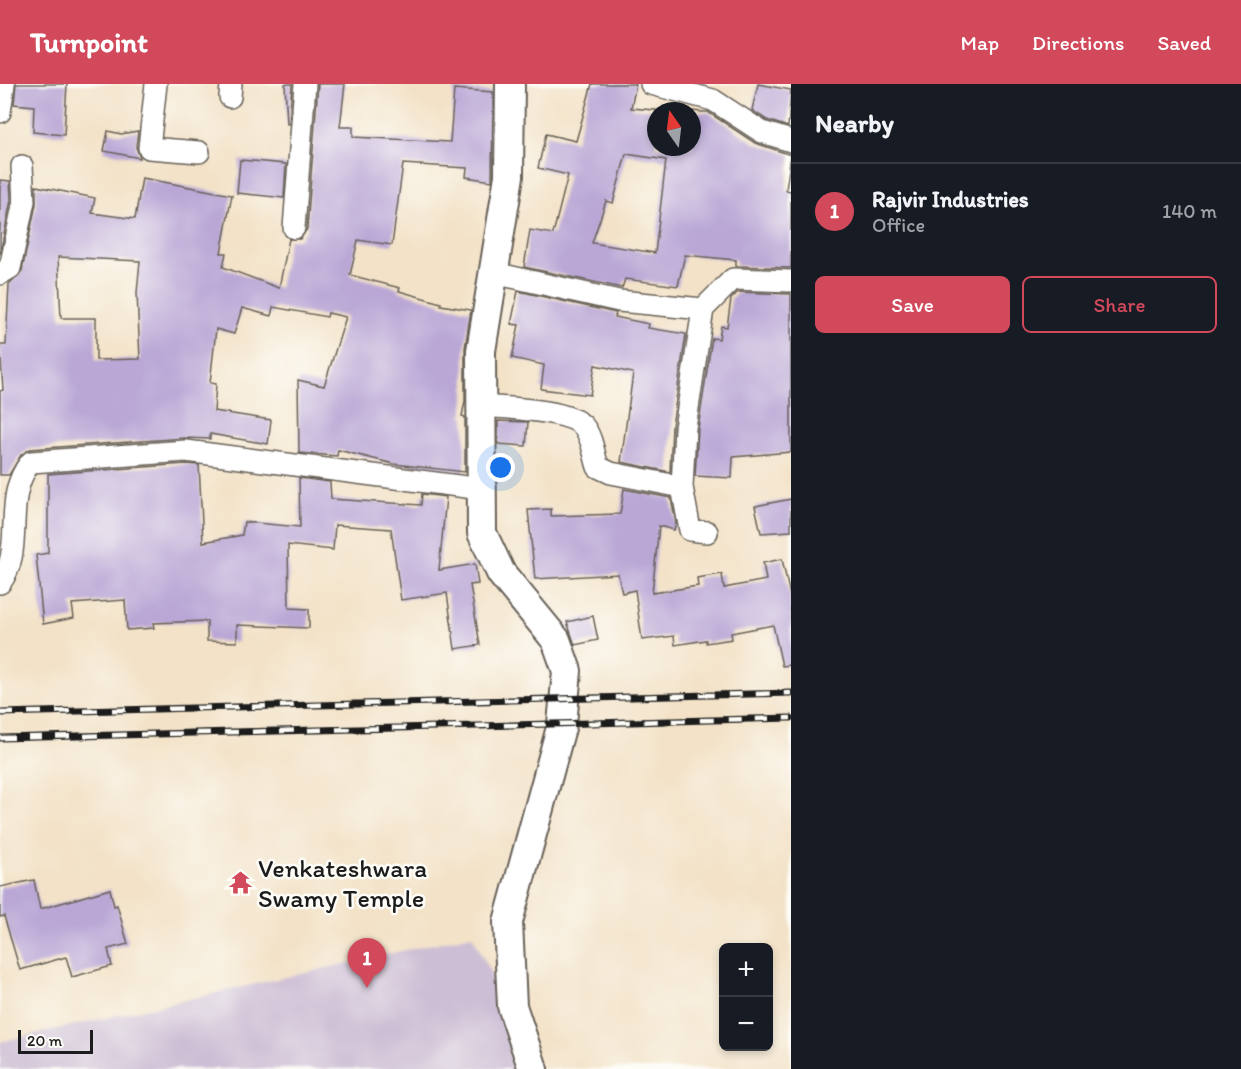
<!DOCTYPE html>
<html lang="en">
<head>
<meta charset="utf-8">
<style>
	:root { --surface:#171b24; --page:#242831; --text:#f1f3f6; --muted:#9ea1a6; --line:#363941; --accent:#d1495b }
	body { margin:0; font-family:Itim,sans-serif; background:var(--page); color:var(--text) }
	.controls { position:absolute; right:18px; bottom:18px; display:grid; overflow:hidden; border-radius:9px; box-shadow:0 3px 9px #0003 }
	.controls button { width:54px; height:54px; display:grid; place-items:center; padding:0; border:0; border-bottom:2px solid var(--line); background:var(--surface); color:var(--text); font:30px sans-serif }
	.compass { position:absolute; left:647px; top:18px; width:54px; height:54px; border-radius:50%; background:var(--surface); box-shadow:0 3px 9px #0003; rotate:346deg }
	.scale { position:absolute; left:18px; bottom:15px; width:75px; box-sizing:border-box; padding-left:6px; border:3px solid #1c1c1c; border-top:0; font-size:16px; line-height:21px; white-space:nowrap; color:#1c1c1c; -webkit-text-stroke:4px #fdfcf7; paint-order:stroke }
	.you { position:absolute; left:501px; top:384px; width:21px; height:21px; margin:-15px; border:4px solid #fff; border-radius:50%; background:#1a73e8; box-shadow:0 0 0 9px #1a73e833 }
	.badge { display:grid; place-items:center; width:39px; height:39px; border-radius:50%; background:var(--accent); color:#fff; font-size:20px; font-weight:700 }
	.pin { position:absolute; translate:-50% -50px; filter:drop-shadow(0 2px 3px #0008) }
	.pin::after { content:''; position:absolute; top:32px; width:21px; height:18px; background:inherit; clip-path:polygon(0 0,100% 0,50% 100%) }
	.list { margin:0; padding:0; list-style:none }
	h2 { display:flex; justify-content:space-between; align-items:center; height:78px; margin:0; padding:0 24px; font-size:26px }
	h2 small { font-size:20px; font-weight:400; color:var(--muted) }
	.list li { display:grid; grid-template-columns:39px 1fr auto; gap:18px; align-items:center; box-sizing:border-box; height:96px; padding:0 24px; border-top:2px solid var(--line) }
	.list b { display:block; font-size:22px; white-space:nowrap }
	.list p { margin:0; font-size:20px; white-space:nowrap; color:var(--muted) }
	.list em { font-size:20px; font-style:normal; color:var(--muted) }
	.actions { display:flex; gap:12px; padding:18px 24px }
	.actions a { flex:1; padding:14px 0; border:2px solid var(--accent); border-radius:9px; text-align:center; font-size:21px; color:var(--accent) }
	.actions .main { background:var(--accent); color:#fff }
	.map { position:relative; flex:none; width:791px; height:985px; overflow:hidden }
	header { display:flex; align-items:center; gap:36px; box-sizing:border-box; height:84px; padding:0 30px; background:var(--accent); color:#fff }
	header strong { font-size:28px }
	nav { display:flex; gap:33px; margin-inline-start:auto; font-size:21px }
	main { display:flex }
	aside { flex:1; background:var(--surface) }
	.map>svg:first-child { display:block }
	.industrial { fill:#ccbed4 }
	.building { fill:#baa7d6; fill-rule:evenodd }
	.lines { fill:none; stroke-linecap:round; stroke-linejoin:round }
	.street-casing { stroke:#676158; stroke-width:24 }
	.secondary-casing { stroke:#676158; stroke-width:32 }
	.street { stroke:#fff; stroke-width:21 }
	.secondary { stroke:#fff; stroke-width:28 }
	.rail-casing { stroke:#1c1c1c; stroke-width:7 }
	.rail { stroke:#fdfcf7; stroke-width:4.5; stroke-dasharray:14; stroke-linecap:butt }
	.labels { text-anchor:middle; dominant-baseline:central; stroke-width:5; stroke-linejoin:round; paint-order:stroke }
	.poi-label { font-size:26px; fill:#1c1c1c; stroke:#fdfcf7; text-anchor:start }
</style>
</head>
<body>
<header>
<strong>Turnpoint</strong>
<nav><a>Map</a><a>Directions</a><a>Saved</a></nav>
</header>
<main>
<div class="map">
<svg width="791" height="985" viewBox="0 0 791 985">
	<rect width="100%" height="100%" fill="#fdfcf7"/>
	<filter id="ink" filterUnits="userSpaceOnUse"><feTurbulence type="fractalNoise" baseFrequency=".0167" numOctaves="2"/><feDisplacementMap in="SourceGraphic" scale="12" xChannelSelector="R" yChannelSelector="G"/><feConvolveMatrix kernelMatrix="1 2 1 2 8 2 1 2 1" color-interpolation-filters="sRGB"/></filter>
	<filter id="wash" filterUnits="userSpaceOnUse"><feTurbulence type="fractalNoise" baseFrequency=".008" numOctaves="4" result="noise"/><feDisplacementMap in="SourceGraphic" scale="24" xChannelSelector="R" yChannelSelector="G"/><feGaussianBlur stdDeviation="1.35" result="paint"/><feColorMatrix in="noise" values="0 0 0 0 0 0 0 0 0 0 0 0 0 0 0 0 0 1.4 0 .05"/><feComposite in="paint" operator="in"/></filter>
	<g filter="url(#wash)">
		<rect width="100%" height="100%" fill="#f3e2c7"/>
		<!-- industrial -->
		<path class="industrial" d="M472 851 539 985H0V958Z"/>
		<g id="blocks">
			<!-- building -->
			<path class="building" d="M16 0H67L64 51 33 48 34 22 14 20Z
				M285 0H292L289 40H287Z
				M318 0H345L340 43H353V53L450 58 454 5 493 8 492 97 466 93 467 84 403 80 392 161 358 156 350 191 400 204 399 207 441 219V221L471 226 465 264V317L462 332 465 333V388L394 380 338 366 337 372 299 369 298 296 324 302 346 233 328 229 327 233 273 223 271 232 242 224 234 250 216 245 210 299 216 300 214 327 271 336 268 360 210 350V355L185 354 30 365 21 371 9 391H0V307L3 306 0 261H6L9 200 22 187 36 120V102L95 114 92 129 135 135 142 94 232 111 221 169H226L223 183 279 204 289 155H300L307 145ZM58 173 140 177 137 209 140 275 96 276V234H61Z
				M592 0H636L631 24 666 27H656V63H692V27L702 28H708L755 59 791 71 786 106 791 107V184L736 182V176L685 171 678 202 625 195 622 204 524 183 530 146 553 150 568 91 538 84 546 50 576 57ZM626 70 666 76 655 169 592 159 606 117 613 119Z
				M758 0 791 6 788 43 767 36 752 26Z
				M108 47 121 50 138 47 136 63 140 74 104 67Z
				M240 76 286 80 284 114 237 109Z
				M0 96 10 97 11 116 0 170Z
				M518 207 616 229 615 233 649 240 648 244 686 250 672 342 670 388 621 378 633 289 595 281 590 311 541 305 544 281 512 274 519 241 511 240Z
				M738 208 791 210V368L733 373 732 394 695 392 698 345 712 254 719 255 721 242 727 243 731 215Z
				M498 337 528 338 526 362 498 360Z
				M186 380 199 381 203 458 242 451 244 438 300 443 299 394 330 398 331 415 421 421 422 410 446 413 439 486 475 480 478 500 470 501 480 561 455 565 447 509 401 516 391 445 335 441 333 466 288 461 289 524 309 525V544L237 541V558L207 557V537L153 539 154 544 127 546 125 516 72 520 74 534 43 540 36 471 48 469V390Z
				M624 405 671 414 676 439 674 446 659 442 652 509 698 502 697 494 722 490 724 504 766 496 763 479 782 475 791 516V581L782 582 773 541 731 549 732 555 706 559V556L675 561 674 552 642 556 635 506 622 509 618 490 535 495 528 426 551 425V432L620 430Z
				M791 415V447L761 449 755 422Z
				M593 532 598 556 575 561 567 538Z
				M34 796 40 825 110 805 114 822 117 821 128 860 108 865 112 882 72 893 66 873 20 886 4 832 0 833V803Z"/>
		</g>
	</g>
	<g filter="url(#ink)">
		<use href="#blocks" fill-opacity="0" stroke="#676158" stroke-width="1.5"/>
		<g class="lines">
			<defs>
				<path id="street" d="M156 0 149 64 199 68
					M651 0 713 16 762 48 791 57
					M230 13 231 0
					M0 28 4 0
					M294 144 305 0
					M494 189 619 217 703 225
					M0 190 10 184 24 117 22 82
					M481 322C504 324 570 325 584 343 592 353 594 371 598 383L611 389 682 403 690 446 707 448
					M682 403 685 344 703 225 733 195 791 197
					M0 499C26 465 1 413 31 378L186 367 482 405"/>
				<path id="secondary" d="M510 0 509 92 481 267 482 449 501 489 556 556 567 587 562 640 508 838 512 922 533 985"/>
			</defs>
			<!-- street casing -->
			<use href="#street" class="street-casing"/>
			<!-- secondary casing -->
			<use href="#secondary" class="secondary-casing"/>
			<!-- street -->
			<use href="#street" class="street"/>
			<!-- secondary -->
			<use href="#secondary" class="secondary"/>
			<defs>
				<path id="rail" d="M0 629 791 609
					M0 654 791 634"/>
			</defs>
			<!-- rail casing -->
			<use href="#rail" class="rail-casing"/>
			<!-- rail -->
			<use href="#rail" class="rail"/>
		</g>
	</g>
	<!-- icons -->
	<defs>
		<symbol id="temple-bare" viewBox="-9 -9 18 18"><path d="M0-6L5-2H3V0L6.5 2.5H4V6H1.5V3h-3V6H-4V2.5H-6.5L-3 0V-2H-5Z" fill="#d1495b" stroke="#fdfcf7" stroke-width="2.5" paint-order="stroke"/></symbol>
	</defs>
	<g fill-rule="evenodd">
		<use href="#temple-bare" x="224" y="782" width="33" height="33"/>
	</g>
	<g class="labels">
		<!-- poi labels -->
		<g class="poi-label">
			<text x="258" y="784">Venkateshwara<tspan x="258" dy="30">Swamy Temple</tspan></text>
		</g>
	</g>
</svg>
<div class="controls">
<button>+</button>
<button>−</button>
</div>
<svg class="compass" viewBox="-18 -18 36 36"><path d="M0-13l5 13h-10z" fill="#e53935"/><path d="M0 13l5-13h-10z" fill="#9ea1a6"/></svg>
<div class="scale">20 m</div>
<div class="you"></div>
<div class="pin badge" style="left:367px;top:904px">1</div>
</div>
<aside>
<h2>Nearby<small></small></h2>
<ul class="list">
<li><span class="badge">1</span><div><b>Rajvir Industries</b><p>Office</p></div><em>140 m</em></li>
</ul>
<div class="actions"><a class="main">Save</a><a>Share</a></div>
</aside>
</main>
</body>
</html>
